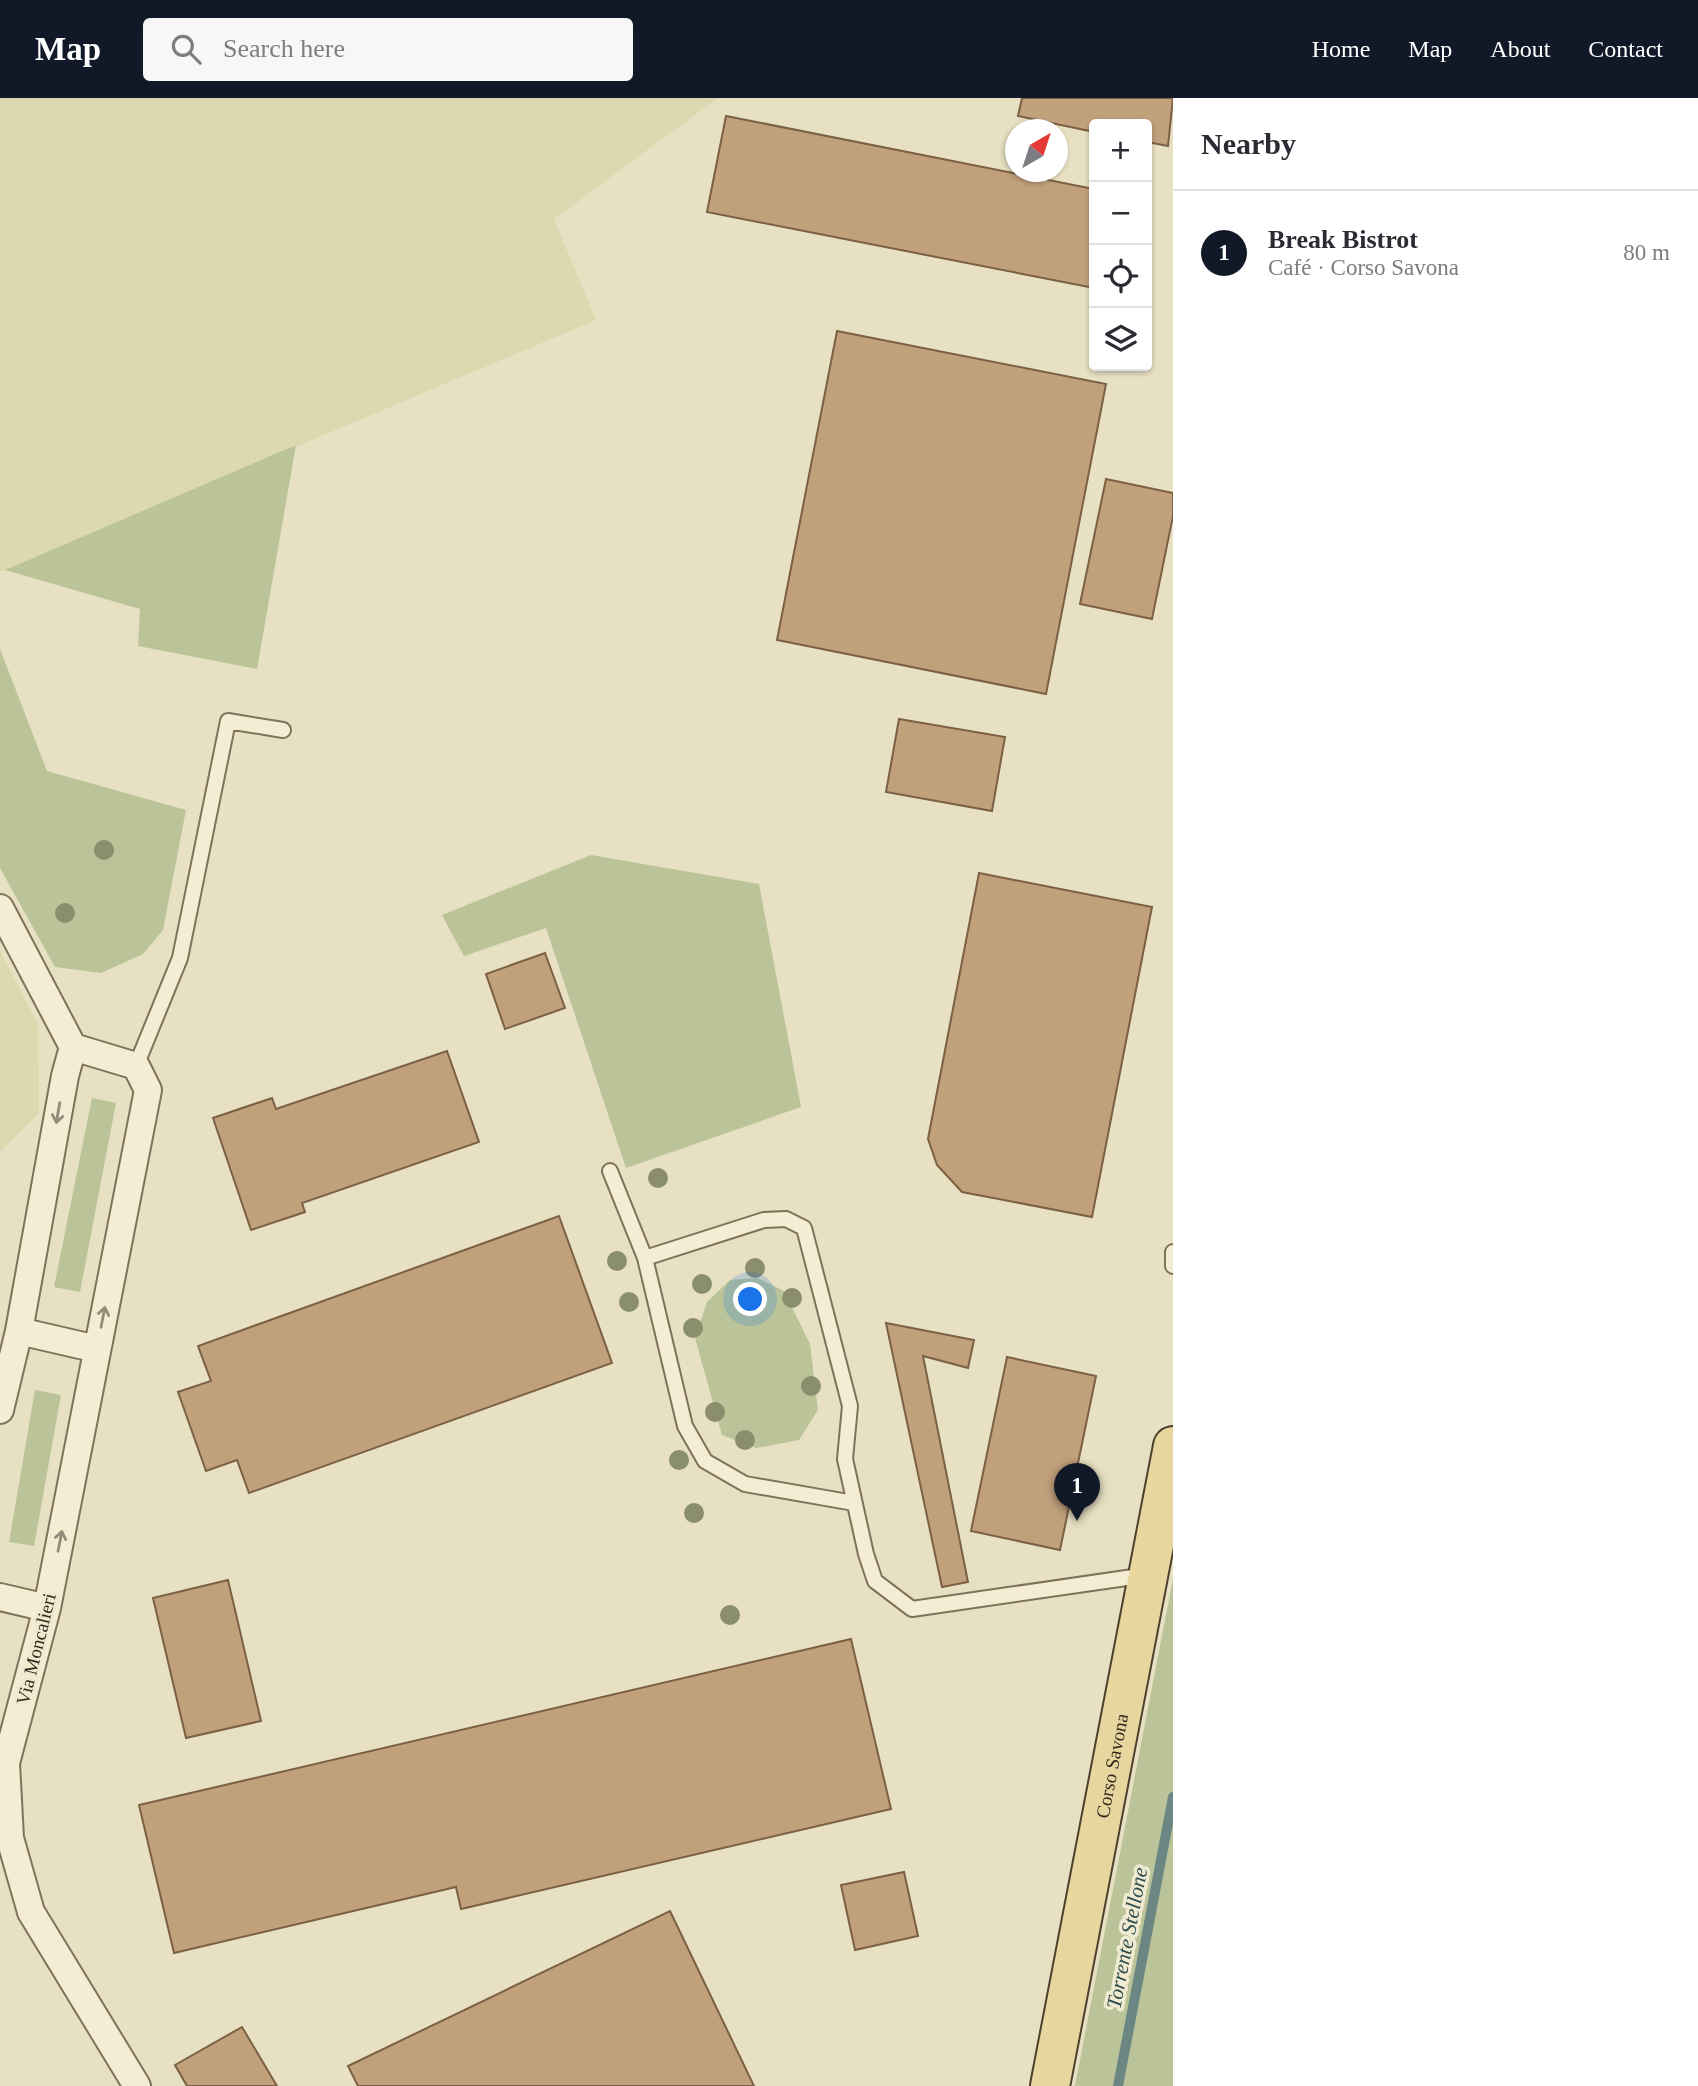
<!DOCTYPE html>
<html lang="en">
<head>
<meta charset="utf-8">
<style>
	:root { --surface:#fff; --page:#f7f7f7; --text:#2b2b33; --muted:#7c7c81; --line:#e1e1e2; --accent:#111827 }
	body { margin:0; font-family:Georgia,serif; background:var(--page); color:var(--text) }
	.controls { position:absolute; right:21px; top:21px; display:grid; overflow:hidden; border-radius:7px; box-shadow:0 2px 5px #0004 }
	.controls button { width:63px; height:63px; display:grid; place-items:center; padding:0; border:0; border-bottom:2px solid var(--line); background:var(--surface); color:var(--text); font:35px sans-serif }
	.compass { position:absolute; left:1005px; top:21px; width:63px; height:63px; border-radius:50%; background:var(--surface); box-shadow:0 2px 5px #0004; rotate:39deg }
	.you { position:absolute; left:751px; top:1202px; width:24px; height:24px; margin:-18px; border:5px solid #fff; border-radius:50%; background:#1a73e8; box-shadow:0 0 0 10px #1a73e833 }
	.badge { display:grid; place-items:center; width:46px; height:46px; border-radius:50%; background:var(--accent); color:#fff; font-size:23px; font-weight:700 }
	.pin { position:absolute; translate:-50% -58px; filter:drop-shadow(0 2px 4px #0008) }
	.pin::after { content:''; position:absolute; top:37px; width:24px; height:21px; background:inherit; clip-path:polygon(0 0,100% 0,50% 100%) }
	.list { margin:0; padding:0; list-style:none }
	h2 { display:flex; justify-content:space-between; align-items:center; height:91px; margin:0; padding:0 28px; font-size:30px }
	h2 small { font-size:23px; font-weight:400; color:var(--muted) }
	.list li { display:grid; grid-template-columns:46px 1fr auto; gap:21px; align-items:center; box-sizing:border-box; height:126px; padding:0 28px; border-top:2px solid var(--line) }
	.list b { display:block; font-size:26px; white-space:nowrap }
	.list p { margin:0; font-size:23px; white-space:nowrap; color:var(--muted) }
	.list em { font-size:23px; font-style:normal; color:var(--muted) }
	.icon { flex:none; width:38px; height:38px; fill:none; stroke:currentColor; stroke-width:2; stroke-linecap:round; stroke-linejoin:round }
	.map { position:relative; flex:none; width:1173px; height:1988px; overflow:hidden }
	header { display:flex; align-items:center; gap:42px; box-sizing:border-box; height:98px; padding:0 35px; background:var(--accent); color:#fff }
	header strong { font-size:33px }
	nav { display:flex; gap:38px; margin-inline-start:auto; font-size:24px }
	.search { width:490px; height:63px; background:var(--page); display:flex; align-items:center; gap:18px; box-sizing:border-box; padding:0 24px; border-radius:7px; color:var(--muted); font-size:26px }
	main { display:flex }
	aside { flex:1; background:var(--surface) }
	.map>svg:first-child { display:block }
	.farmland { fill:#dcd9b0 }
	.green { fill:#bac498 }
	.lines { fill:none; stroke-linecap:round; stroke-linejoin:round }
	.stream { stroke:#6c8783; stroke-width:10 }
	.building { fill:#c1a07c; stroke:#7b6044; stroke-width:2 }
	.service-casing { stroke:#7f725b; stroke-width:18 }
	.minor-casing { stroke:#7f725b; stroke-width:30 }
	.primary-casing { stroke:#4d402f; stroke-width:42 }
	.service { stroke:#f4edd4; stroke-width:14 }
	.minor { stroke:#f4edd4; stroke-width:26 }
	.primary { stroke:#e7d79e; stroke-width:38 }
	.tree { fill:#8a8e6d }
	.oneway { stroke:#928b79 }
	.labels { text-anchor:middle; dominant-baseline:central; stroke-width:7; stroke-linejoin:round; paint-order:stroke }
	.street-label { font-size:19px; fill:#31291e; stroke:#f0ead0 }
	.water-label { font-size:21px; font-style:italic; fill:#2f4d4f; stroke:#f0ead0 }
</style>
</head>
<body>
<header>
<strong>Map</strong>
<div class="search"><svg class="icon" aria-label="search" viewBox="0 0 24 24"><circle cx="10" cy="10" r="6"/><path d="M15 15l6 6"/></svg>Search here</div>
<nav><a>Home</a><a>Map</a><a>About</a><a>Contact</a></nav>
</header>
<main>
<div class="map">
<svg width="1173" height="1988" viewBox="0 0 1173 1988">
	<rect width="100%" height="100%" fill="#e7e0c2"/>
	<!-- farmland -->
	<path class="farmland" d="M0 0H718L554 121 596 222 0 474Z
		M0 853 38 926 39 1015 0 1053Z"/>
	<!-- green -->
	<path class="green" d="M296 347 257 571 138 548 140 511 5 472Z
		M0 551 47 673 186 712 163 832 143 856 101 875 55 869 0 770Z
		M591 757 759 786 801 1009 626 1070 546 830 464 858 442 817Z
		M92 1000 116 1005 80 1194 54 1189Z
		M758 1180 784 1193 810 1246 818 1312 799 1342 756 1350 722 1337 695 1240 707 1204 730 1182Z
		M35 1292 61 1297 34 1448 9 1444Z
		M1173 1479V1988H1075L1171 1491Z"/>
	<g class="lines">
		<!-- stream -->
		<path class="stream" d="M1118 1988 1173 1699"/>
	</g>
	<!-- building -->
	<path class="building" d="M1022 0H1173L1168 48 1147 44V26H1094V34L1018 18Z
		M726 18 1094 91V190L707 114Z
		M837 233 1106 286 1046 596 777 542Z
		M1106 381 1173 395V418L1152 521 1080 506Z
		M899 621 1005 639 992 713 886 694Z
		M979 775 1152 809 1092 1119 962 1094 937 1067 928 1041Z
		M545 855 565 910 505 931 486 876Z
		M447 953 479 1044 302 1105 305 1114 251 1132 213 1020 272 1000 276 1011Z
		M559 1118 612 1265 249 1395 237 1362 206 1373 178 1294 211 1283 198 1248Z
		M886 1225 974 1242 968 1270 923 1258 968 1484 942 1489Z
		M1007 1259 1096 1278 1060 1452 971 1433Z
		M228 1482 261 1623 186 1640 153 1500Z
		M851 1541 891 1711 461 1811 456 1789 174 1855 139 1707Z
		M904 1774 918 1838 855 1852 841 1787Z
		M670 1813 754 1988H358L348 1968Z
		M242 1929 277 1988H187L175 1967Z"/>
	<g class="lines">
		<defs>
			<path id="service" d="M136 968 180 860 228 623 283 632
				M610 1073 645 1160 685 1328 705 1363 745 1386 854 1405
				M1173 1154V1168
				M645 1160 764 1122 786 1121 804 1130 850 1308 845 1361 866 1456 875 1483 912 1511 1147 1477"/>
			<path id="minor" d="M0 810 73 949 65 978 19 1233 0 1312
				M73 949 136 968 148 992 47 1510 6 1665 10 1740 31 1814 137 1988
				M19 1233 97 1251
				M0 1499 47 1510"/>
			<g id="primary">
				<path id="s1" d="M1050 1988 1173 1348"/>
			</g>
		</defs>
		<!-- service casing -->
		<use href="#service" class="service-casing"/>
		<!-- minor casing -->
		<use href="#minor" class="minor-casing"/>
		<!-- primary casing -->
		<use href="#primary" class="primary-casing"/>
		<!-- service -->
		<use href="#service" class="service"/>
		<!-- minor -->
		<use href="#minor" class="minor"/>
		<!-- primary -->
		<use href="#primary" class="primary"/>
	</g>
	<!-- trees -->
	<g class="tree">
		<circle cx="104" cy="752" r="10"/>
		<circle cx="65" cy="815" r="10"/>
		<circle cx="658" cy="1080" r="10"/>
		<circle cx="617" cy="1163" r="10"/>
		<circle cx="755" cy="1170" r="10"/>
		<circle cx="702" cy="1186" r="10"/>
		<circle cx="792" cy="1200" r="10"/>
		<circle cx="629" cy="1204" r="10"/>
		<circle cx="693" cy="1230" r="10"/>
		<circle cx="811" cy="1288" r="10"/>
		<circle cx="715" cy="1314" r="10"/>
		<circle cx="745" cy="1342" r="10"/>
		<circle cx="679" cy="1362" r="10"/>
		<circle cx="694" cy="1415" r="10"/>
		<circle cx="730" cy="1517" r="10"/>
	</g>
	<!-- one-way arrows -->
	<defs><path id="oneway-shaft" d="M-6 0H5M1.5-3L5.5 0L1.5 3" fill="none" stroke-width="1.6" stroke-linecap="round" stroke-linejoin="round" transform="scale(1.75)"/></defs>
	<g class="oneway">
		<use href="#oneway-shaft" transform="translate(58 1015) rotate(100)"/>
		<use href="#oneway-shaft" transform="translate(103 1219) rotate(-79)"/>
		<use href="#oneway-shaft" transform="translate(60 1443) rotate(-79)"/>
	</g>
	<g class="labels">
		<!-- street labels -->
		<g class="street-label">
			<text transform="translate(36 1551) rotate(-76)">Via Moncalieri</text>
			<text stroke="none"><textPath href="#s1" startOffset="326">Corso Savona</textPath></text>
		</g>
		<!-- water labels -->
		<g class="water-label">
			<text transform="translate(1127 1840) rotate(-79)">Torrente Stellone</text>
		</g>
	</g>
</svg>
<div class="controls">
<button>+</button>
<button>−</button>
<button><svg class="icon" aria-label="locate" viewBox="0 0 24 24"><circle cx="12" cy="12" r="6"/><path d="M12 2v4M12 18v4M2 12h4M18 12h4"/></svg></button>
<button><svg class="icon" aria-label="layers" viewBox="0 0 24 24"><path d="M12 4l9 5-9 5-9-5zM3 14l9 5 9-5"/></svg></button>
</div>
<svg class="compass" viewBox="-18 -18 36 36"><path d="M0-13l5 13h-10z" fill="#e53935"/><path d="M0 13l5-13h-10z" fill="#7c7c81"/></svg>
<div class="you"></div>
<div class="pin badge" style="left:1077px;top:1423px">1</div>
</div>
<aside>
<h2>Nearby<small></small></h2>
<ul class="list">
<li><span class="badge">1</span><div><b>Break Bistrot</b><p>Café · Corso Savona</p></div><em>80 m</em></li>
</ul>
</aside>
</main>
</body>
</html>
